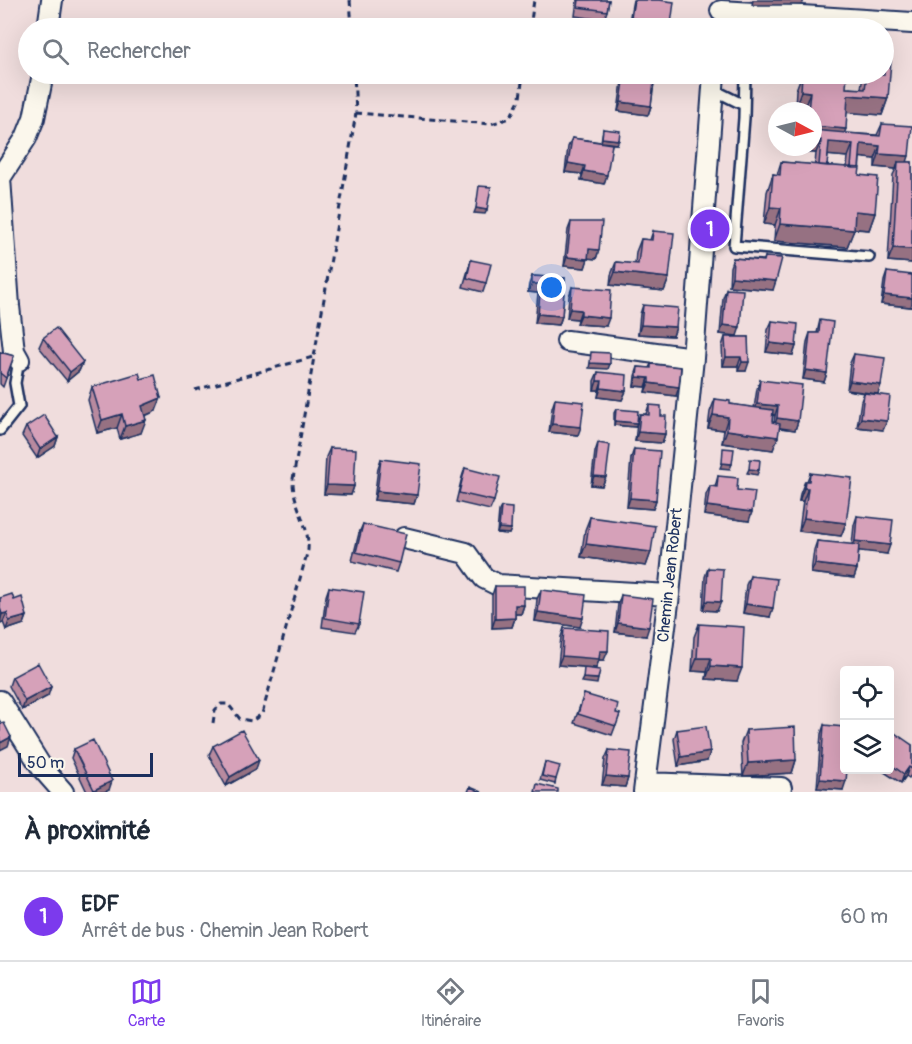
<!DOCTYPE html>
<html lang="fr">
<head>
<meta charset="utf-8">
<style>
	:root { --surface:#fff; --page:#f2f2f3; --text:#1f2937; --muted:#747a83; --line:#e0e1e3; --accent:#7c3aed }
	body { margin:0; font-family:Pangolin,sans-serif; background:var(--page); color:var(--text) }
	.controls { position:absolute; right:18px; bottom:18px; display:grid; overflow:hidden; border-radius:6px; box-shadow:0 6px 24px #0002 }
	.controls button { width:54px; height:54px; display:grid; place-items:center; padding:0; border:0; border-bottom:2px solid var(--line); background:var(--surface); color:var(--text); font:30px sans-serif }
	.compass { position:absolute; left:768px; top:102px; width:54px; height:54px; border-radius:50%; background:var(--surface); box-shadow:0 6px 24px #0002; rotate:97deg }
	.scale { position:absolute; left:18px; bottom:15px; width:135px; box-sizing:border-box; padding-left:6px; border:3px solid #1b2f5e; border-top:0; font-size:16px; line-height:21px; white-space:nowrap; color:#1b2f5e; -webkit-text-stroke:4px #fbf7ec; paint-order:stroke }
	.you { position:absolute; left:552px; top:288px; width:21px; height:21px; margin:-15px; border:4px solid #fff; border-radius:50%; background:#1a73e8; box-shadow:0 0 0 9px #1a73e833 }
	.badge { display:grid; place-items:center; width:39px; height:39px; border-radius:50%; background:var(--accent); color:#fff; font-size:20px; font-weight:700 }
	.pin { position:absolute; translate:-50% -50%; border:3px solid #fff; box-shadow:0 2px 6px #0006 }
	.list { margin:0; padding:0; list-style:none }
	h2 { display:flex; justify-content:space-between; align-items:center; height:78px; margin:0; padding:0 24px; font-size:26px }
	h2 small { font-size:20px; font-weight:400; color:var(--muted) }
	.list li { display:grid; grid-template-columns:39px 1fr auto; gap:18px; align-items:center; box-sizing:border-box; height:90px; padding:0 24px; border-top:2px solid var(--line) }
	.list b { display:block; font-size:22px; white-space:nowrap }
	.list p { margin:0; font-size:20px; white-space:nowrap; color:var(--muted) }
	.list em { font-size:20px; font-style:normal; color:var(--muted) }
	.icon { flex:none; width:33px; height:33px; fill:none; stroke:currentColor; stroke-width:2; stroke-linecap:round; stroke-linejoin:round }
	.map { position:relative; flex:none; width:912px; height:792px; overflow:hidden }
	.search { position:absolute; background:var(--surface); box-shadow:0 6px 24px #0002; left:18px; right:18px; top:18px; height:66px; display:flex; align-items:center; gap:15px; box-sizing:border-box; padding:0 21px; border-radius:33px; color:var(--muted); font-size:22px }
	.sheet { height:168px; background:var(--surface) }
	nav { display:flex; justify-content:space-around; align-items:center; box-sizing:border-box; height:84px; border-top:2px solid var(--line); background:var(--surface); font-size:16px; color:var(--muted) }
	nav a { display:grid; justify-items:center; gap:3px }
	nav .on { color:var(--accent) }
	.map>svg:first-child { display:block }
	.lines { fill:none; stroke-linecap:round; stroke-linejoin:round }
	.service-casing { stroke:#1b2f5e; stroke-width:14 }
	.minor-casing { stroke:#1b2f5e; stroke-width:24 }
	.path { stroke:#1b2f5e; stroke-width:3; stroke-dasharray:6 4.5; stroke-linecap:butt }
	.service { stroke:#fbf7ec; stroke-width:9 }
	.minor { stroke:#fbf7ec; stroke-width:20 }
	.wall { fill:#b88a9f; stroke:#1b2f5e; stroke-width:1.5; fill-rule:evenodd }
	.shaded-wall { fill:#967182; stroke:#1b2f5e; stroke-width:1.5 }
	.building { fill:#d6a1b9; stroke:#1b2f5e; stroke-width:1.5 }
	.labels { text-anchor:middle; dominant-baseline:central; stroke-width:4.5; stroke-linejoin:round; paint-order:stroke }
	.street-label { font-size:16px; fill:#1b2f5e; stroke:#fbf7ec }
</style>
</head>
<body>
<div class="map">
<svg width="912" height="792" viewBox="0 0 912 792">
	<rect width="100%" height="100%" fill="#f0dddd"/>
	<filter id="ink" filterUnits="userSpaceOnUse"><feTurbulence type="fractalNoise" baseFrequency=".0167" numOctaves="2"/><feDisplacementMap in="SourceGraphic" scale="12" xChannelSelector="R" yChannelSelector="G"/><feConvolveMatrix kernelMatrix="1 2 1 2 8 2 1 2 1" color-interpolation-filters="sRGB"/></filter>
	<g filter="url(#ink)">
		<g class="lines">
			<defs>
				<path id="service" d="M745 74 744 118 734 246 869 257
					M712 89 742 104
					M0 430 19 406 15 383 19 360"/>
				<path id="minor" d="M721 11 912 23
					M48 28 52 0
					M567 341 693 358
					M19 360 14 351 9 306 0 178 26 138 34 118 43 74
					M404 538 466 553 484 578 498 585 669 595
					M0 701 42 768 63 792
					M645 783 781 788
					M644 792 669 595 693 358 714 74"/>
			</defs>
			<!-- service casing -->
			<use href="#service" class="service-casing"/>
			<!-- minor casing -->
			<use href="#minor" class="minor-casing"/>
			<!-- path -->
			<path class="path" d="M350 0 352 28
				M530 28 534 0
				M356 113 491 124 510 118 520 98 523 74
				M195 390 313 357
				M213 723 215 710 221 704H228L240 719 252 721 262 714 308 550C310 524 292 505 293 479L356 113 354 74"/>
			<!-- service -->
			<use href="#service" class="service"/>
			<!-- minor -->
			<use href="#minor" class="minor"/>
		</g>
		<!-- wall -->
		<path class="wall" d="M577 0H609L607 11 604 20 575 16Z
			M633 0H659L671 24 669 28H638L628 27 632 5Z
			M623 74H655L651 106 648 115 618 111Z
			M802 74 846 88 861 89 863 74H884L888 98 882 115 847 112 844 133 877 135 882 124 907 162H912V263L888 261 893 175 896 169 875 167V159L860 157 859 175 875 213 869 230 854 229 847 247 774 241 775 225 764 224 767 192 773 174 777 175 781 162 815 165 816 153 800 152 801 147H813V111H803L804 109 795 108 796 90ZM828 155 848 157 847 167 827 166Z
			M603 129 617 144H612L604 184 581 180 582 174 565 172 568 147 572 138 601 142Z
			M571 222 599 250 596 259 588 258 585 268 564 266 568 230Z
			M653 231 669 278 664 291 610 285 611 275 616 262 635 264 636 252 641 239 650 240Z
			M765 257 773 290 729 286 730 267 733 258 764 260Z
			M471 260 486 283 483 292 463 287Z
			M887 272 911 307 881 304 884 281Z
			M532 276 565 278 562 316 559 325 535 323 538 293 528 292 529 285Z
			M572 287 606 326 577 324 578 319 567 318 569 296Z
			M726 289 737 336 720 334 723 298Z
			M643 305 676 327 673 336 638 334 640 314Z
			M820 320 827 373 824 382 803 379 807 342 810 333H817Z
			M772 321 796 346 793 355 766 352 768 330Z
			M725 337H748L746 371H738V366H723L722 346Z
			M43 338 83 362 79 371 67 381 39 347Z
			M0 352 14 356 3 387 0 384Z
			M854 354 878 394 887 421 883 430 857 427 861 401 864 393 847 390 850 363Z
			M651 364 676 396 645 392 646 387 634 386 635 376 638 367 649 368Z
			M598 372 626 391 622 400 598 397 599 390H594V381Z
			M141 379 156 411 145 416 141 433 120 439 117 428 97 433 88 400 92 387Z
			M760 380 798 421 795 430 779 428 773 450 722 443 724 430 708 428 710 412 715 399 730 404 754 408 757 389ZM773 415H775L774 423 772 422Z
			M555 399 578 435 549 432 552 408Z
			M649 405 661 416 665 434 662 443 635 441 637 423 635 427 614 425V413L616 409 637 422 640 414H646Z
			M26 427 58 437 55 446 37 458 22 436Z
			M598 443 606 477 602 486 591 485 595 452Z
			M330 448 354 486 351 495 324 494 326 457Z
			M634 449 656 500 653 509 627 507 631 458Z
			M381 459 417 495 414 504 374 500 378 468Z
			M465 468 494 501 490 510 456 502 462 477Z
			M810 473 846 523 841 536 799 531 803 501H799L800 494 805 481H807Z
			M718 476 737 490 749 521 704 515 706 495 710 486 715 487Z
			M501 507 511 529 509 534 497 533 499 511Z
			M857 516 887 554 859 550 857 569 854 578 811 573 814 550 817 541 852 545 854 525Z
			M590 517 651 552 646 566 581 557 585 530Z
			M363 524 399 563 396 572 352 561 359 533Z
			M708 568 717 611 703 610 705 577Z
			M750 576 770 617 743 613 746 585Z
			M495 586 524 605 521 614H515V618L512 627 492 628V595Z
			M329 587 359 624 355 632 322 627 326 596Z
			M541 590 580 627 535 621 537 599Z
			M621 595 646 636 615 632 618 604Z
			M0 598 14 600 27 616 24 624 6 630 3 622 0 623Z
			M699 624 737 681 706 679 707 672 692 671 694 637Z
			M564 628 604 660H599L596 668 558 665 561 637Z
			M12 677 48 696 22 710 9 686Z
			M584 694 616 713 620 714 612 735 574 723Z
			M824 725 843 790 817 788 821 734Z
			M677 730 707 761 678 766 674 739Z
			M746 730 796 760 792 773 743 776 741 743Z
			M890 735 912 745V774L909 778 906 776 901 783 881 770H890Z
			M213 746 256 769 226 786 209 755Z
			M74 749 109 790 104 792H87L71 758Z
			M609 750 628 778 625 787 602 785 605 759Z
			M545 762 556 779 555 784 540 780Z"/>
		<!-- shaded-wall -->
		<path class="shaded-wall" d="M753 0H804L802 5H752Z
			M801 91 810 92 804 109 795 108Z
			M848 95 888 98 882 115 842 112Z
			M621 102 651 106 648 115 618 111Z
			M813 126 846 129 841 143 853 144 848 157 824 155 821 140 816 153 800 152 802 147H813Z
			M602 138 619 140 617 144 601 142Z
			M861 144 880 146 875 159 856 157Z
			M879 154 909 156 905 169 898 162 896 169 875 167Z
			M568 163 585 166 582 174 565 172Z
			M584 171 607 175 604 184 581 180Z
			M770 207 781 208 775 225 764 224Z
			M476 208 487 210 485 214 474 213Z
			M855 211 875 213 869 230 849 228Z
			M780 224 854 230 847 247 774 241Z
			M893 248 912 249V263L888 261Z
			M589 249 599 250 596 259 586 258Z
			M567 257 588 259 585 268 564 266Z
			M615 272 669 278 664 291 610 285Z
			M732 277 776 281 773 290 729 286Z
			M532 284H541L538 293 528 292Z
			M884 295 912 298V303L911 307 881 304Z
			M570 309 581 310 578 319 567 318Z
			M538 314 562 316 559 325 535 323Z
			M581 315 609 318 606 326 577 324Z
			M641 325 676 327 673 336 638 334Z
			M723 325 740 327 737 336 720 334Z
			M770 343 796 346 793 355 766 352Z
			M726 357H741L738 366H723Z
			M83 362 79 371 67 381 70 372Z
			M742 362H749L746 371H738Z
			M590 363 610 364 608 369 589 368Z
			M806 370 827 373 824 382 803 379Z
			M637 377 649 378 646 387 634 386Z
			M597 381H602L599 390H594Z
			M850 381 881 385 878 394 847 390Z
			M649 383 679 387 676 396 645 392Z
			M601 388 626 391 622 400 598 397Z
			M161 398 156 411 137 419 142 406Z
			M757 404 778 406 775 415 754 413Z
			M122 414 117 428 97 433 102 420Z
			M713 415 728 417 724 430 708 428Z
			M777 418 798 421 795 430 774 427Z
			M861 418 887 421 883 430 857 427Z
			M146 420 141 433 120 439 125 426Z
			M615 421 637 423 635 427 614 425Z
			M552 424 581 427 578 435 549 432Z
			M727 430 778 437 773 450 722 443Z
			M638 432 665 434 662 443 635 441Z
			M58 437 55 446 37 458 40 449Z
			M722 463 732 464 730 469 720 468Z
			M749 469 759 470 757 475 747 473Z
			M594 476 606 477 602 486 591 485Z
			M327 485 354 486 351 495 324 494Z
			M804 488H808L803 501H799Z
			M377 491 417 495 414 504 374 500Z
			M630 498 656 500 653 509 627 507Z
			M707 506 752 512 749 521 704 515Z
			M804 518 846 523 841 536 799 531Z
			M499 528 511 529 509 534 497 533Z
			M855 541 890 545 887 554 852 550Z
			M586 544 651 552 646 566 581 557Z
			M815 564 857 569 854 578 811 573Z
			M706 601 721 602 717 611 703 610Z
			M746 604 773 608 770 617 743 613Z
			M515 605H524L521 614H512Z
			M538 612 583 618 580 627 535 621Z
			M7 613 3 622 0 623 2 614Z
			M27 616 24 624 6 630 9 621Z
			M515 618 512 627 492 628 495 619Z
			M618 623 649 627 646 636 615 632Z
			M600 651H608L604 660H599L596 668 558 665 562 656Z
			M697 658H711L707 672 692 671Z
			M711 666 742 668 737 681 706 679Z
			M583 678 598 679 597 684 581 682Z
			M51 687 48 696 22 710 25 701Z
			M11 737 8 746 0 750V743Z
			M710 752 707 761 678 766 681 757Z
			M259 760 256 769 226 786 230 777Z
			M796 760 792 773 743 776 748 763Z
			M909 767 906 776 901 783 904 774Z
			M606 776 628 778 625 787 602 785Z
			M820 779 846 781 843 790 817 788Z
			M112 781 109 790 104 792H93L94 790Z"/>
		<!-- building -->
		<path class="building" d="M579 0H609L607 11 578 7Z
			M634 0H659L674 2 671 24 631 18Z
			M884 60 891 61 888 98 848 95 846 129 813 126V111H808L810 92 801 91 802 74H847L846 88 865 89 867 74H884Z
			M625 74H655L651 106 621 102Z
			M882 124 912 126 909 156 879 154 880 146 861 144 859 168H851L853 144 829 142 827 166 819 165 821 140H813V130L880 136Z
			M603 129 620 131 619 140 602 138Z
			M572 138 612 144 607 175 584 171 585 166 568 163Z
			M781 162 860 168 859 175 878 177 875 213 855 211 854 230 780 224 781 208 770 207 773 174 780 175Z
			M898 162H912V249L893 248Z
			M479 186 491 187 487 210 476 208Z
			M571 222H602L599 250 589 249 588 259 567 257Z
			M653 231 674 233 669 278 615 272 616 262 638 264 641 239 652 240Z
			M765 257 782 258 776 281 732 277 733 258 764 261Z
			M471 260 491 264 486 283 467 278Z
			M887 272 912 275V298L884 295Z
			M532 276 565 278 562 316 538 314 541 284H532Z
			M572 287 611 290 609 318 581 315V310L570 309Z
			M726 289 743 290 740 327 723 325Z
			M643 305 678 308 676 327 641 325Z
			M820 320 833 322 827 373 806 370 810 333H819Z
			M772 321 798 324 796 346 770 343Z
			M56 328 83 362 70 372 43 338Z
			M725 337H748L749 362H742L741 357H726Z
			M0 352 14 356 6 378 0 373Z
			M591 352 610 353V364L590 363Z
			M854 354 885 358 881 385 850 381Z
			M651 364 681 367 679 387 649 383V378L637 377 638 367 651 368Z
			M598 372 627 375 626 391 601 388 602 381H597Z
			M139 373 141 379 155 375 161 398 142 406 146 420 125 426 122 414 102 420 92 387Z
			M760 380 802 385 798 421 777 418 778 406 757 404Z
			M864 393 890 396 887 421 861 418Z
			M555 399 584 402 581 427 552 424Z
			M715 399 730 401V404L773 410 772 422 780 424 778 437 727 430 728 417 713 415Z
			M649 405 661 406V416H666L665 434 638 432 640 414 649 415Z
			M616 409 638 411 637 423 615 421Z
			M44 415 58 437 40 449 26 427Z
			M598 443 610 445 606 477 594 476Z
			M330 448 356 449 354 486 327 485Z
			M723 448 734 449 732 464 722 463Z
			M634 449 660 451 656 500 630 498Z
			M381 459 421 464 417 495 377 491Z
			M750 459 760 460 759 470 749 469Z
			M465 468 500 477 494 501 459 493Z
			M810 473 852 478 846 523 804 518 808 488H804L805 481H809Z
			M718 476 738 478 737 490 755 492 752 512 707 506 710 486 717 487Z
			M501 507 512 508 511 529 499 528Z
			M857 516 893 520 890 545 855 541Z
			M590 517 655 526 651 552 586 544Z
			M363 524 406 534 399 563 356 552Z
			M817 541 859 545 857 569 815 564Z
			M708 568 723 569 721 602 706 601Z
			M750 576 777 579 773 608 746 604Z
			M495 586H524V605H515V618L495 619Z
			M329 587 364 592 359 624 325 618Z
			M541 590 586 595 583 618 538 612Z
			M12 594 14 600 22 597 27 616 9 621 7 613 2 614 0 608V598Z
			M621 595 653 599 649 627 618 623Z
			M699 624 744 627 742 668 711 666V658H697Z
			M564 628 609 631 608 651H600L599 659 562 656Z
			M38 663 51 687 25 701 12 677Z
			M584 668 600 670 598 679 583 678Z
			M584 694 618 704 616 713 620 714 616 726 578 714Z
			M4 723 11 737 0 743V724Z
			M824 725 844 727V770H847L846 781 820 779Z
			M706 726 710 752 681 757 677 730Z
			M795 727 796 760 748 763 746 730Z
			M242 730 259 760 230 777 213 746Z
			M892 731 912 745V769L909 767 904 774 890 764V751L892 748 890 746V735Z
			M93 740 112 781 94 790 74 749Z
			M609 750 631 752 628 778 606 776Z
			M545 762 560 766 556 779 542 776Z
			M537 784 558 789V792H535Z
			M470 787 482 792H468Z"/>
	</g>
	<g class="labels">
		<!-- street labels -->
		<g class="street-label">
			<text transform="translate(670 575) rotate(-84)">Chemin Jean Robert</text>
		</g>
	</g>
</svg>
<div class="controls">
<button><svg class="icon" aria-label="locate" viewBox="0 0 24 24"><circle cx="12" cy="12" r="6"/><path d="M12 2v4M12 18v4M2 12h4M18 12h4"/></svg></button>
<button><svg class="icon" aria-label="layers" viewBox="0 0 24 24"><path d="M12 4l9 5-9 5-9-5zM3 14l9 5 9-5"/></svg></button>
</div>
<svg class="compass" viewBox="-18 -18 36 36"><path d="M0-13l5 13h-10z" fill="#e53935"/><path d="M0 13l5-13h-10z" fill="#747a83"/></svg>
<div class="scale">50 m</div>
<div class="you"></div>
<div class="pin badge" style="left:710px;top:229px">1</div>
<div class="search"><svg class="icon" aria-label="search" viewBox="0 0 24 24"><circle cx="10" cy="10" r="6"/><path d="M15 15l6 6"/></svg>Rechercher</div>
</div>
<section class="sheet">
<h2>À proximité<small></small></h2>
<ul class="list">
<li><span class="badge">1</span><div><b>EDF</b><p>Arrêt de bus · Chemin Jean Robert</p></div><em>60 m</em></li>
</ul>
</section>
<nav>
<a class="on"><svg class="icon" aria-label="map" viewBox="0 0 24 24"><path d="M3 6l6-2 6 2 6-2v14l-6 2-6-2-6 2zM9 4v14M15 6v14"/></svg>Carte</a>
<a><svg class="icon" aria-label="directions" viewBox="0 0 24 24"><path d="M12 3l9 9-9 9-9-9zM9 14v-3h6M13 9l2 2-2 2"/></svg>Itinéraire</a>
<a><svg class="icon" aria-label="saved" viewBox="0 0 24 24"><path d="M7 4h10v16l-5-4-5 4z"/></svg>Favoris</a>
</nav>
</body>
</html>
